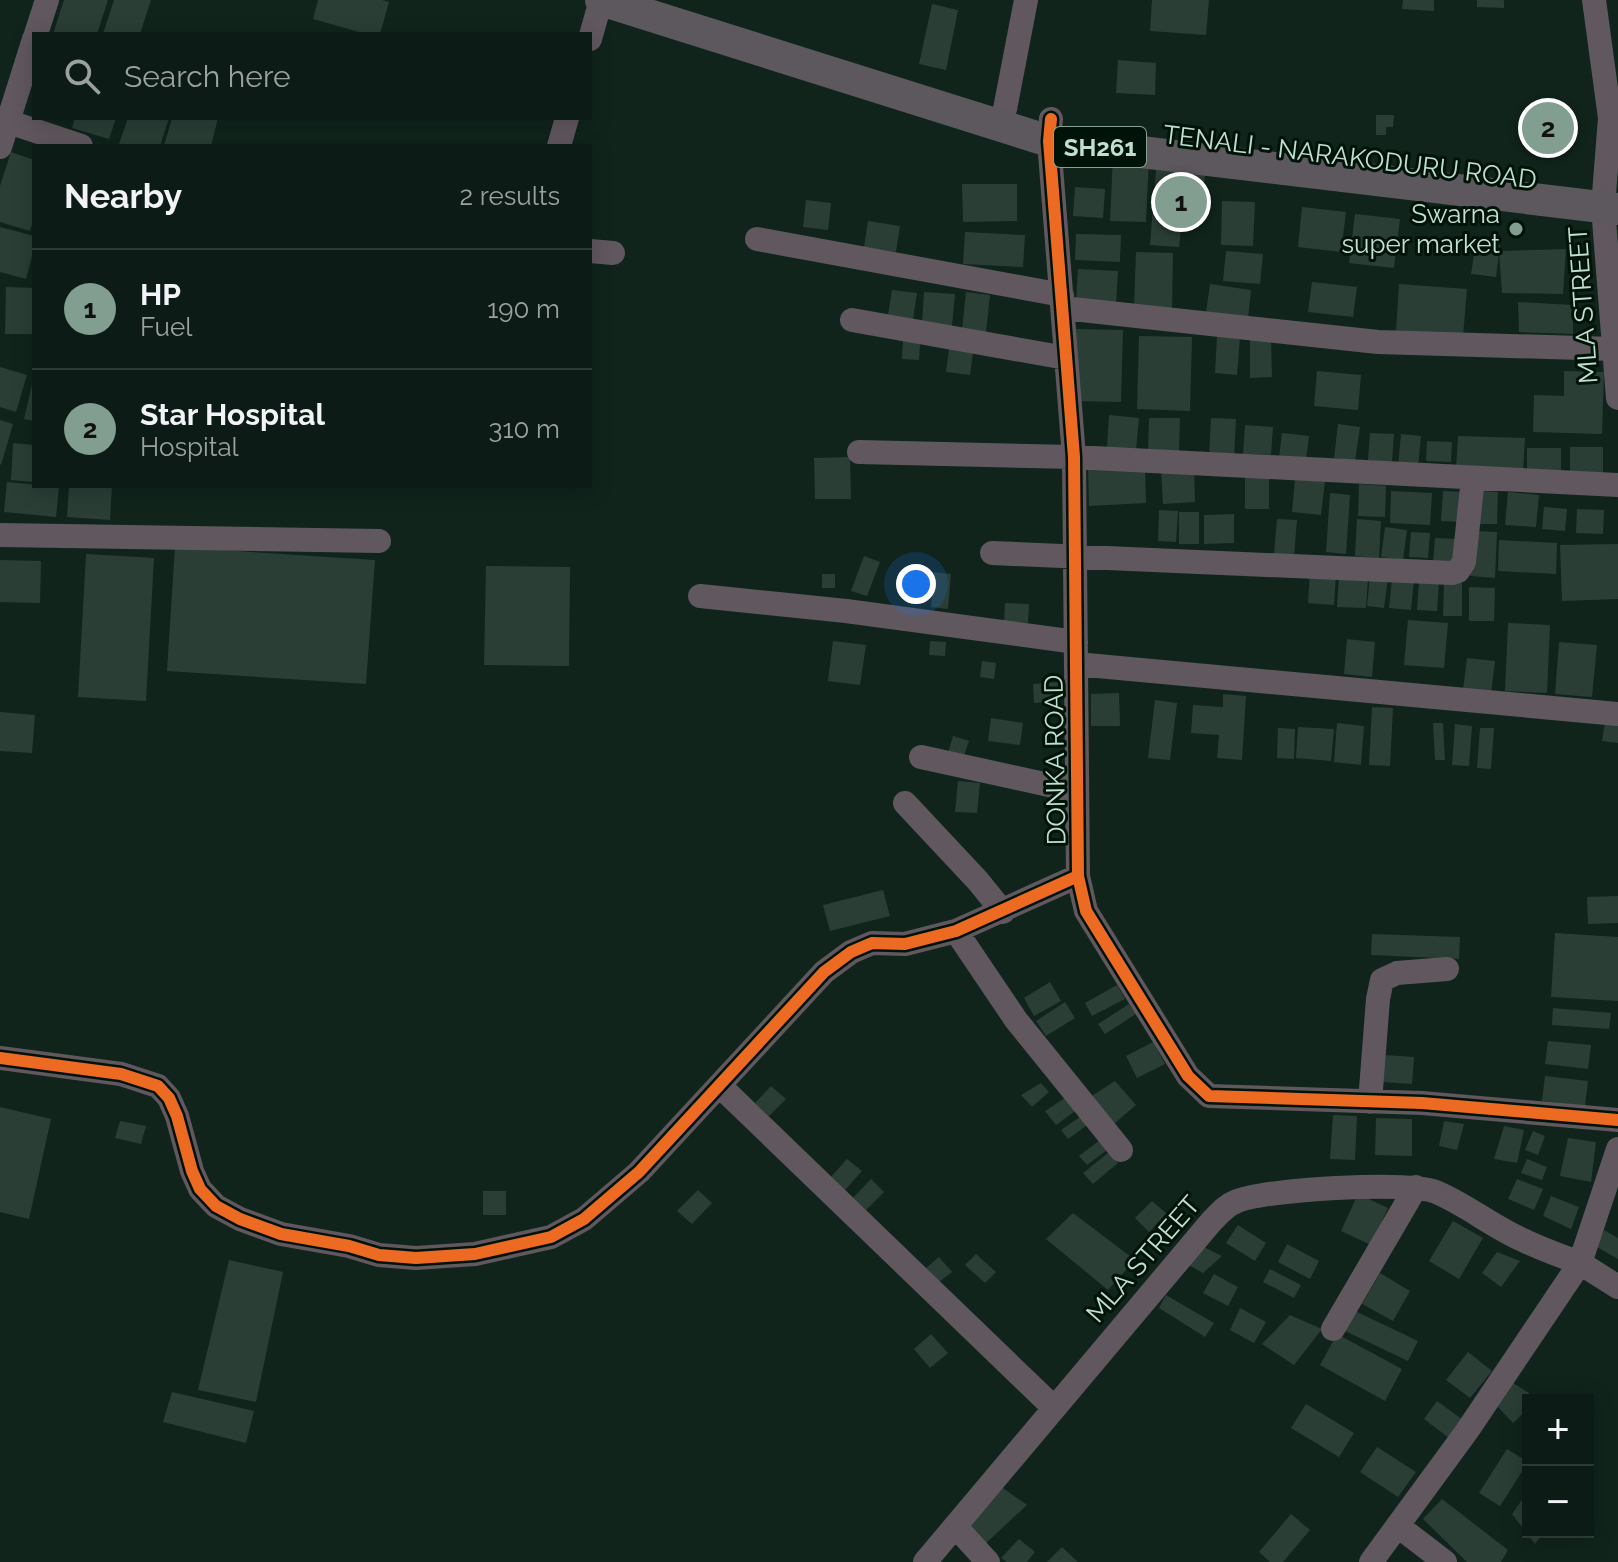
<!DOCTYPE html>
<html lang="en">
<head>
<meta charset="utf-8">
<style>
	:root { --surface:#0c1b15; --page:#15241e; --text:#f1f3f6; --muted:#9aa1a0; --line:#2c3934; --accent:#829e90 }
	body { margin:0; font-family:Raleway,sans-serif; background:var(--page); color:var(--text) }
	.controls { position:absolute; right:24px; bottom:24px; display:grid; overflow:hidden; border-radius:0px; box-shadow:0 4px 20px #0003 }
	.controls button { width:72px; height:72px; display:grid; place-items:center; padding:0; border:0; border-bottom:2px solid var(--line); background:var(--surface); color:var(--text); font:40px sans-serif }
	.you { position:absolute; left:916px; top:584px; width:28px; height:28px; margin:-20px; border:6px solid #fff; border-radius:50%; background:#1a73e8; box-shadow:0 0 0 12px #1a73e833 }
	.badge { display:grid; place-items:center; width:52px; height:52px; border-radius:50%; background:var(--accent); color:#111; font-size:26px; font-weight:700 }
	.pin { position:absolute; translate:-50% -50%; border:4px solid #fff; box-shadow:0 2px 8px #0006 }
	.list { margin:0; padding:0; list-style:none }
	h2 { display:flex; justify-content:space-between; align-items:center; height:104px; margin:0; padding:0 32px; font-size:34px }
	h2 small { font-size:26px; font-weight:400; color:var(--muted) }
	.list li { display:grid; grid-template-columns:52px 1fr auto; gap:24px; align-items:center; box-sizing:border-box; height:120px; padding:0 32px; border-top:2px solid var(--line) }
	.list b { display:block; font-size:30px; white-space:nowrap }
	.list p { margin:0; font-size:26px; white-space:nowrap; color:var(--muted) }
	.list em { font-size:26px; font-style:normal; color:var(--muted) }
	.icon { flex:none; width:44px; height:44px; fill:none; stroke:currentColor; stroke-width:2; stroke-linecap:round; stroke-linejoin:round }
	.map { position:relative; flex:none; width:1618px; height:1562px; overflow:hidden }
	.search { position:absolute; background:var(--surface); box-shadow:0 4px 20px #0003; left:32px; top:32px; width:560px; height:88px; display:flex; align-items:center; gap:20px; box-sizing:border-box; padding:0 28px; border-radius:0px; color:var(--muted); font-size:30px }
	.panel { position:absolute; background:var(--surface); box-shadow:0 4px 20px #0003; left:32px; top:144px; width:560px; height:344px; border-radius:0px }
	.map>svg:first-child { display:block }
	.building { fill:#2a3e36 }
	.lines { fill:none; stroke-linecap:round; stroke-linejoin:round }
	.minor { stroke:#60585e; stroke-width:24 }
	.major { stroke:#5c585d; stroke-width:32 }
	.cycleway-casing { stroke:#001309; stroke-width:17 }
	.cycleway { stroke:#ed6a23; stroke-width:12 }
	.poi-dot { fill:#829e90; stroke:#001309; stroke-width:3 }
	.labels { text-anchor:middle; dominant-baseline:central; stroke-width:6; stroke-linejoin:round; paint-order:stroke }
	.shield { fill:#001309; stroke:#86a294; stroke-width:2 }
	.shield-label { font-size:24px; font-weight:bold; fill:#bfe0cf }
	.street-label { font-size:26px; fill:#bfe0cf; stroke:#001309 }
	.poi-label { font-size:26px; fill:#bfe0cf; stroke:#001309; text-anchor:end }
</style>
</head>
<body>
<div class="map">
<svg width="1618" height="1562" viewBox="0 0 1618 1562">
	<rect width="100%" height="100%" fill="#10241c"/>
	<!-- building -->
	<path class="building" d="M64 0H108L97 34H53Z
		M114 0H151L140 34H103Z
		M318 0H382L389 2 380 34H366L313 19Z
		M1152 0H1209L1206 35 1150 31Z
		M1403 0H1434V11L1402 9Z
		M1477 0H1504V8L1477 7Z
		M932 4 958 10 946 70 919 64Z
		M1118 60 1156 63 1155 95 1116 93Z
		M1536 110 1567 111 1565 147 1534 146Z
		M1376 115H1394L1393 127H1386V135H1376Z
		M75 118H116L109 139 72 128Z
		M128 118H169L160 146 119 144Z
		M172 118H218L211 146H164Z
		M11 152 34 160V218L30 231 0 222V186Z
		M1113 157 1149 158 1146 222 1110 221Z
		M1156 170 1205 174 1201 221 1182 220 1179 247 1150 245Z
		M962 184H1017V221L963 222Z
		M1075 187 1105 189 1103 218 1073 216Z
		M806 200 831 203 828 230 803 227Z
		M1222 201 1255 202 1253 246 1221 245Z
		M1302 207 1346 212 1341 252 1298 247Z
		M1355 214 1400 219 1394 268 1349 263Z
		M868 221 900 226 896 252 864 247Z
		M0 227 34 236V249L26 279 0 272Z
		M965 232 1025 235 1023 267 963 264Z
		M1076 234 1121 235 1120 262 1075 260Z
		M1476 242 1500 245 1496 277 1471 274Z
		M1566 249 1563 294 1502 293 1499 251Z
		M1226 251 1263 254 1260 284 1223 281Z
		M1136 252 1173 253 1172 309 1134 307Z
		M1078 269 1118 271 1116 304 1076 302Z
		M1312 282 1357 287 1353 317 1308 312Z
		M1210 284 1251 290 1248 319 1206 313Z
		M1399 284 1467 289 1463 336 1396 331Z
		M6 287 34 288V334H5Z
		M892 290 917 293 913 319 888 315Z
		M924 292 955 294 952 326 922 323Z
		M966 292 990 295 986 333 962 330Z
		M1518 302 1573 305V334L1519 332Z
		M1076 329 1123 330 1121 402 1074 401Z
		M1139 336 1192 337 1190 411 1137 409Z
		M1217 336 1240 337 1237 375 1215 373Z
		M1250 339H1271L1272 377 1250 378Z
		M903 341 920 342 919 360 902 359Z
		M949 349 973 352 970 375 946 372Z
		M0 367 27 375 16 412 0 407Z
		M1317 371 1361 375 1358 410 1314 406Z
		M1564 371 1604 372 1602 434 1533 432 1534 395 1564 396Z
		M33 380H34V421L24 419Z
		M1109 415 1139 418 1136 450 1107 447Z
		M1149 418H1180L1179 452 1148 451Z
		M1211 418 1236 419 1234 459 1209 457Z
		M0 420 13 424 1 465 0 464Z
		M1338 424 1360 427 1355 461 1334 458Z
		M1245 425 1273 427 1271 455 1243 454Z
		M1282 433 1309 436 1306 460 1279 458Z
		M1370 433 1394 434 1392 462 1368 460Z
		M1401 434 1421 436 1418 468 1398 466Z
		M1458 436 1525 438 1523 472 1456 470Z
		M1427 441 1452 442 1451 462 1426 461Z
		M13 443 34 445V482L11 480Z
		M1570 447H1603V475H1570Z
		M1527 448H1561V473H1527Z
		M850 457 851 499H815L814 458Z
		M1145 465 1146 503 1089 506 1088 468Z
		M1194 468 1195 502 1163 504 1161 469Z
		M1245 469H1269V509H1245Z
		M1295 478 1325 481 1321 515 1292 512Z
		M7 482 59 487 56 517 4 512Z
		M1359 484 1386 486 1385 517 1358 516Z
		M69 486H112L110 520 67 517Z
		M1391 491 1432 493 1430 525 1390 523Z
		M1443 491 1463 492 1461 522 1441 521Z
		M1477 491 1498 492 1497 524H1476Z
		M1508 492 1539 495 1536 527 1505 525Z
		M1330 493 1350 495 1346 554 1326 552Z
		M1544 507 1567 509 1565 531 1542 529Z
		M1577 509 1604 510 1603 534 1576 533Z
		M1159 510 1178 511 1176 542 1158 541Z
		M1179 512H1199V544H1179Z
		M1234 514V543L1204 544V515Z
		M1277 519 1297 520 1294 556 1274 554Z
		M1357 519 1381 521 1379 558 1355 556Z
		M1385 527 1407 530 1403 560 1381 557Z
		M1472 531 1497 532 1495 578 1470 576Z
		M1411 532 1430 533 1428 558 1409 557Z
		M1435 538 1458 539 1456 565 1433 563Z
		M1499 540 1557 543 1556 574 1498 571Z
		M1618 544V599L1562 601 1560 545Z
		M175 547 375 560 366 684 167 671Z
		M86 554 154 558 146 701 78 697Z
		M864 556 880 562 867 596 851 591Z
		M0 560 41 561 40 603 0 602Z
		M486 566 570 567 569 666 484 665Z
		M934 572 951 574 948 609 931 607Z
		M1310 573 1336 575 1334 605 1308 603Z
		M822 574H835V588H822Z
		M1339 576 1368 577 1366 608 1337 607Z
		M1370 576 1388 578 1384 608 1367 606Z
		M1392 578 1414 580 1411 610 1389 608Z
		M1419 581 1439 582 1437 611 1417 610Z
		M1444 583H1462V616H1443Z
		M1469 587 1495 588 1494 621H1469Z
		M1005 603 1029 604 1028 623 1004 622Z
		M1408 620 1448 623 1444 668 1404 665Z
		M1508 623 1550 625 1547 693 1505 691Z
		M1347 639 1375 642 1372 677 1344 674Z
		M833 641 866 645 860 685 828 681Z
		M930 641 946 642 945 656 929 655Z
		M1559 642 1597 645 1592 697 1555 694Z
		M1467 658 1495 661 1491 694 1463 690Z
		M982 661 996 663 994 679 980 677Z
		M1059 682 1060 701 1034 703 1033 684Z
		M1119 693 1120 726H1091V694Z
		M1223 694 1246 696 1242 760 1217 758 1219 735 1191 733 1193 705 1223 707Z
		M1155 700 1177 703 1170 760 1148 758Z
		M1372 707 1393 708 1390 766 1369 765Z
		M0 712 35 715 32 753 0 751Z
		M991 718 1023 723 1020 745 988 741Z
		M1605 722 1618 724V743L1602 741Z
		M1337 723 1364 726 1361 765 1334 762Z
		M1433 723H1443L1445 760H1435Z
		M1455 724 1472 726 1469 766 1452 765Z
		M1298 727 1334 729 1331 761 1296 758Z
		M1278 728 1295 729 1294 759 1277 758Z
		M1480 728H1494L1491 769 1477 768Z
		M953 736 969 741 962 761 947 756Z
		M958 781 980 783 977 813 955 812Z
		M883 890 890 916 830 931 823 905Z
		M1618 896V923L1588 924 1587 897Z
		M1555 933 1618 937V1001L1551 997Z
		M1372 934 1460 937 1459 959 1371 955Z
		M1050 982 1061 1001 1034 1016 1024 998Z
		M1117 985 1125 999 1092 1016 1085 1003Z
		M1065 1002 1075 1018 1046 1036 1036 1021Z
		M1129 1004 1136 1014 1105 1034 1098 1024Z
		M1553 1008 1611 1013 1609 1029 1552 1025Z
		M1548 1041 1591 1045 1588 1069 1545 1064Z
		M1153 1042 1165 1064 1137 1078 1126 1056Z
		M1384 1055 1414 1057 1412 1084 1382 1082Z
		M1545 1076 1588 1081 1585 1106 1542 1101Z
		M1115 1081 1136 1105 1114 1124 1090 1097Z
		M1041 1083 1049 1092 1032 1107 1021 1095Z
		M771 1086 786 1099 769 1116 755 1103Z
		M1068 1096 1078 1109 1056 1125 1045 1111Z
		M0 1107 51 1119 29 1219 0 1212Z
		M1084 1114 1090 1123 1068 1139 1061 1130Z
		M1333 1115 1357 1116 1355 1160 1330 1159Z
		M1376 1118 1412 1119V1156L1375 1155Z
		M120 1121 146 1126 141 1144 115 1138Z
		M1444 1121 1464 1124 1457 1150 1439 1146Z
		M1504 1126 1524 1130 1517 1163 1494 1159Z
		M1533 1131 1545 1136 1538 1155 1525 1150Z
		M1568 1138 1596 1142 1591 1182 1560 1176Z
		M1100 1140 1107 1150 1087 1165 1079 1156Z
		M1108 1153 1118 1163 1093 1184 1083 1173Z
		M847 1159 862 1171 845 1190 831 1177Z
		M1527 1159 1547 1167 1542 1180 1521 1173Z
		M871 1179 884 1192 866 1210 853 1198Z
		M1517 1179 1543 1189 1534 1210 1508 1199Z
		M698 1190 712 1203 692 1224 677 1211Z
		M483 1191H506V1215H483Z
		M1358 1194 1388 1208 1371 1245 1341 1231Z
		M1551 1196 1579 1207 1571 1229 1543 1216Z
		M1152 1201 1167 1214 1149 1232 1135 1218Z
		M1073 1213 1135 1260 1108 1290 1046 1239Z
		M1453 1221 1483 1238 1459 1279 1429 1261Z
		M1238 1225 1266 1243 1255 1261 1226 1243Z
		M1604 1230 1618 1238V1259L1595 1246Z
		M1287 1244 1319 1261 1310 1279 1278 1262Z
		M1200 1245 1222 1256 1203 1273 1185 1263Z
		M1497 1252 1520 1261 1501 1287 1482 1273Z
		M976 1254 996 1272 985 1283 965 1265Z
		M939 1257 952 1272 939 1282 926 1268Z
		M229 1260 283 1272 256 1402 198 1390Z
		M1270 1269 1301 1285 1294 1298 1263 1282Z
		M1380 1273 1410 1291 1393 1321 1362 1304Z
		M1214 1274 1238 1287 1228 1306 1203 1293Z
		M1166 1295 1214 1323 1205 1337 1159 1308Z
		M1240 1308 1266 1322 1254 1343 1230 1330Z
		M1355 1311 1418 1341 1408 1361 1345 1331Z
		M1290 1315 1322 1329 1294 1365 1262 1344Z
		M931 1334 948 1353 930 1368 914 1349Z
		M1337 1334 1402 1369 1385 1401 1320 1365Z
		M1468 1352 1492 1371 1470 1398 1446 1380Z
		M1513 1383 1540 1400H1528V1409L1513 1423 1498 1407Z
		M172 1392 254 1411 246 1443 163 1422Z
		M1437 1401 1463 1420 1449 1438 1424 1419Z
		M1306 1404 1354 1433 1339 1457 1291 1428Z
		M1377 1447 1416 1472 1398 1497 1360 1472Z
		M1507 1449 1528 1462 1500 1506 1479 1493Z
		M1000 1486 1027 1505 985 1544 967 1526Z
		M1528 1491V1532H1544L1535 1544 1512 1514Z
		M1442 1499 1508 1550 1501 1562H1467L1423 1519Z
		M1291 1514 1310 1530 1283 1562H1270L1259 1552Z
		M1019 1539 1035 1552 1027 1562H1007L1001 1558Z
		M1062 1547 1078 1562H1047Z"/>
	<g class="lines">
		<!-- minor -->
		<path class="minor" d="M1594 0 1610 118 1603 207 1618 398
			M36 34 47 0
			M590 39 601 0
			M1005 109 1026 0
			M0 119 81 146
			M1051 119 1049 141 1074 457 1078 876 1086 911 1188 1076 1209 1096 1422 1103 1618 1120
			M559 146 567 118
			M0 147 34 39
			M757 239 1062 295
			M590 251 613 253
			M1063 308 1378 342 1614 349
			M852 320 1066 358
			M859 452 1074 457 1618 485
			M0 535 379 541
			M992 553 1452 573 1458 571 1464 562 1473 478
			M700 596 846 611 1076 642
			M1076 664 1618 714
			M921 757 1076 791
			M905 803 978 881 1003 912
			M956 931 1016 1020 1121 1150
			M0 1058 121 1074 158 1086 169 1098 177 1116 192 1171 200 1189 216 1206 240 1219 281 1234 349 1246 379 1255 416 1258 475 1254 551 1237 584 1219 639 1172 824 972 851 952 872 943 905 944 956 931 1078 876
			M720 1086 1053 1407
			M1370 1102 1378 999 1382 980 1397 973 1447 969
			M1333 1329 1416 1187
			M955 1526 988 1562
			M1398 1526 1445 1562
			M925 1562 1211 1222C1219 1214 1225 1206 1235 1202 1263 1189 1409 1181 1436 1192 1467 1205 1493 1227 1523 1240 1541 1249 1561 1256 1580 1263L1618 1149
			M1371 1562 1467 1431 1580 1263 1618 1287"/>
		<!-- major -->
		<path class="major" d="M601 0 1049 141 1618 209"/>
		<defs>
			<path id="cycleway" d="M1051 119 1049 141 1074 457 1078 876 1086 911 1188 1076 1209 1096 1422 1103 1618 1120
				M0 1058 121 1074 158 1086 169 1098 177 1116 192 1171 200 1189 216 1206 240 1219 281 1234 349 1246 379 1255 416 1258 475 1254 551 1237 584 1219 639 1172 824 972 851 952 872 943 905 944 956 931 1078 876"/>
		</defs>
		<!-- cycleway casing -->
		<use href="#cycleway" class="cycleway-casing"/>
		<!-- cycleway -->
		<use href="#cycleway" class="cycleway"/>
	</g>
	<!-- markers -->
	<circle class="poi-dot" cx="1516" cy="229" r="8"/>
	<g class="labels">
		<!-- shield labels -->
		<rect class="shield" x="1054" y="127" width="92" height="40" rx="6"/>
		<g class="shield-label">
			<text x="1100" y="147">SH261</text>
		</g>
		<!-- street labels -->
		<g class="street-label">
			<text transform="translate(1350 157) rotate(7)">TENALI - NARAKODURU ROAD</text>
			<text transform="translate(1583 305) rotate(-94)">MLA STREET</text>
			<text transform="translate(1055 760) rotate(-91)">DONKA ROAD</text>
			<text transform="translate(1143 1259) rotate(-49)">MLA STREET</text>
		</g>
		<!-- poi labels -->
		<g class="poi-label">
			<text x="1500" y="214">Swarna<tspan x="1500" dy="30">super market</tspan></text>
		</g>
	</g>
</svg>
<div class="controls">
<button>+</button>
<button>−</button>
</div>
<div class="you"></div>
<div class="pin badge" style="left:1181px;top:202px">1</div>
<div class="pin badge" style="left:1548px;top:128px">2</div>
<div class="search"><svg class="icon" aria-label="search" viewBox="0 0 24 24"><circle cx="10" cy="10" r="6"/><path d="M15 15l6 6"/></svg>Search here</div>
<section class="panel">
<h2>Nearby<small>2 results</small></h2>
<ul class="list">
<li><span class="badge">1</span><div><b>HP</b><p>Fuel</p></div><em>190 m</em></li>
<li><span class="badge">2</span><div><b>Star Hospital</b><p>Hospital</p></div><em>310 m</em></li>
</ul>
</section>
</div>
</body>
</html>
